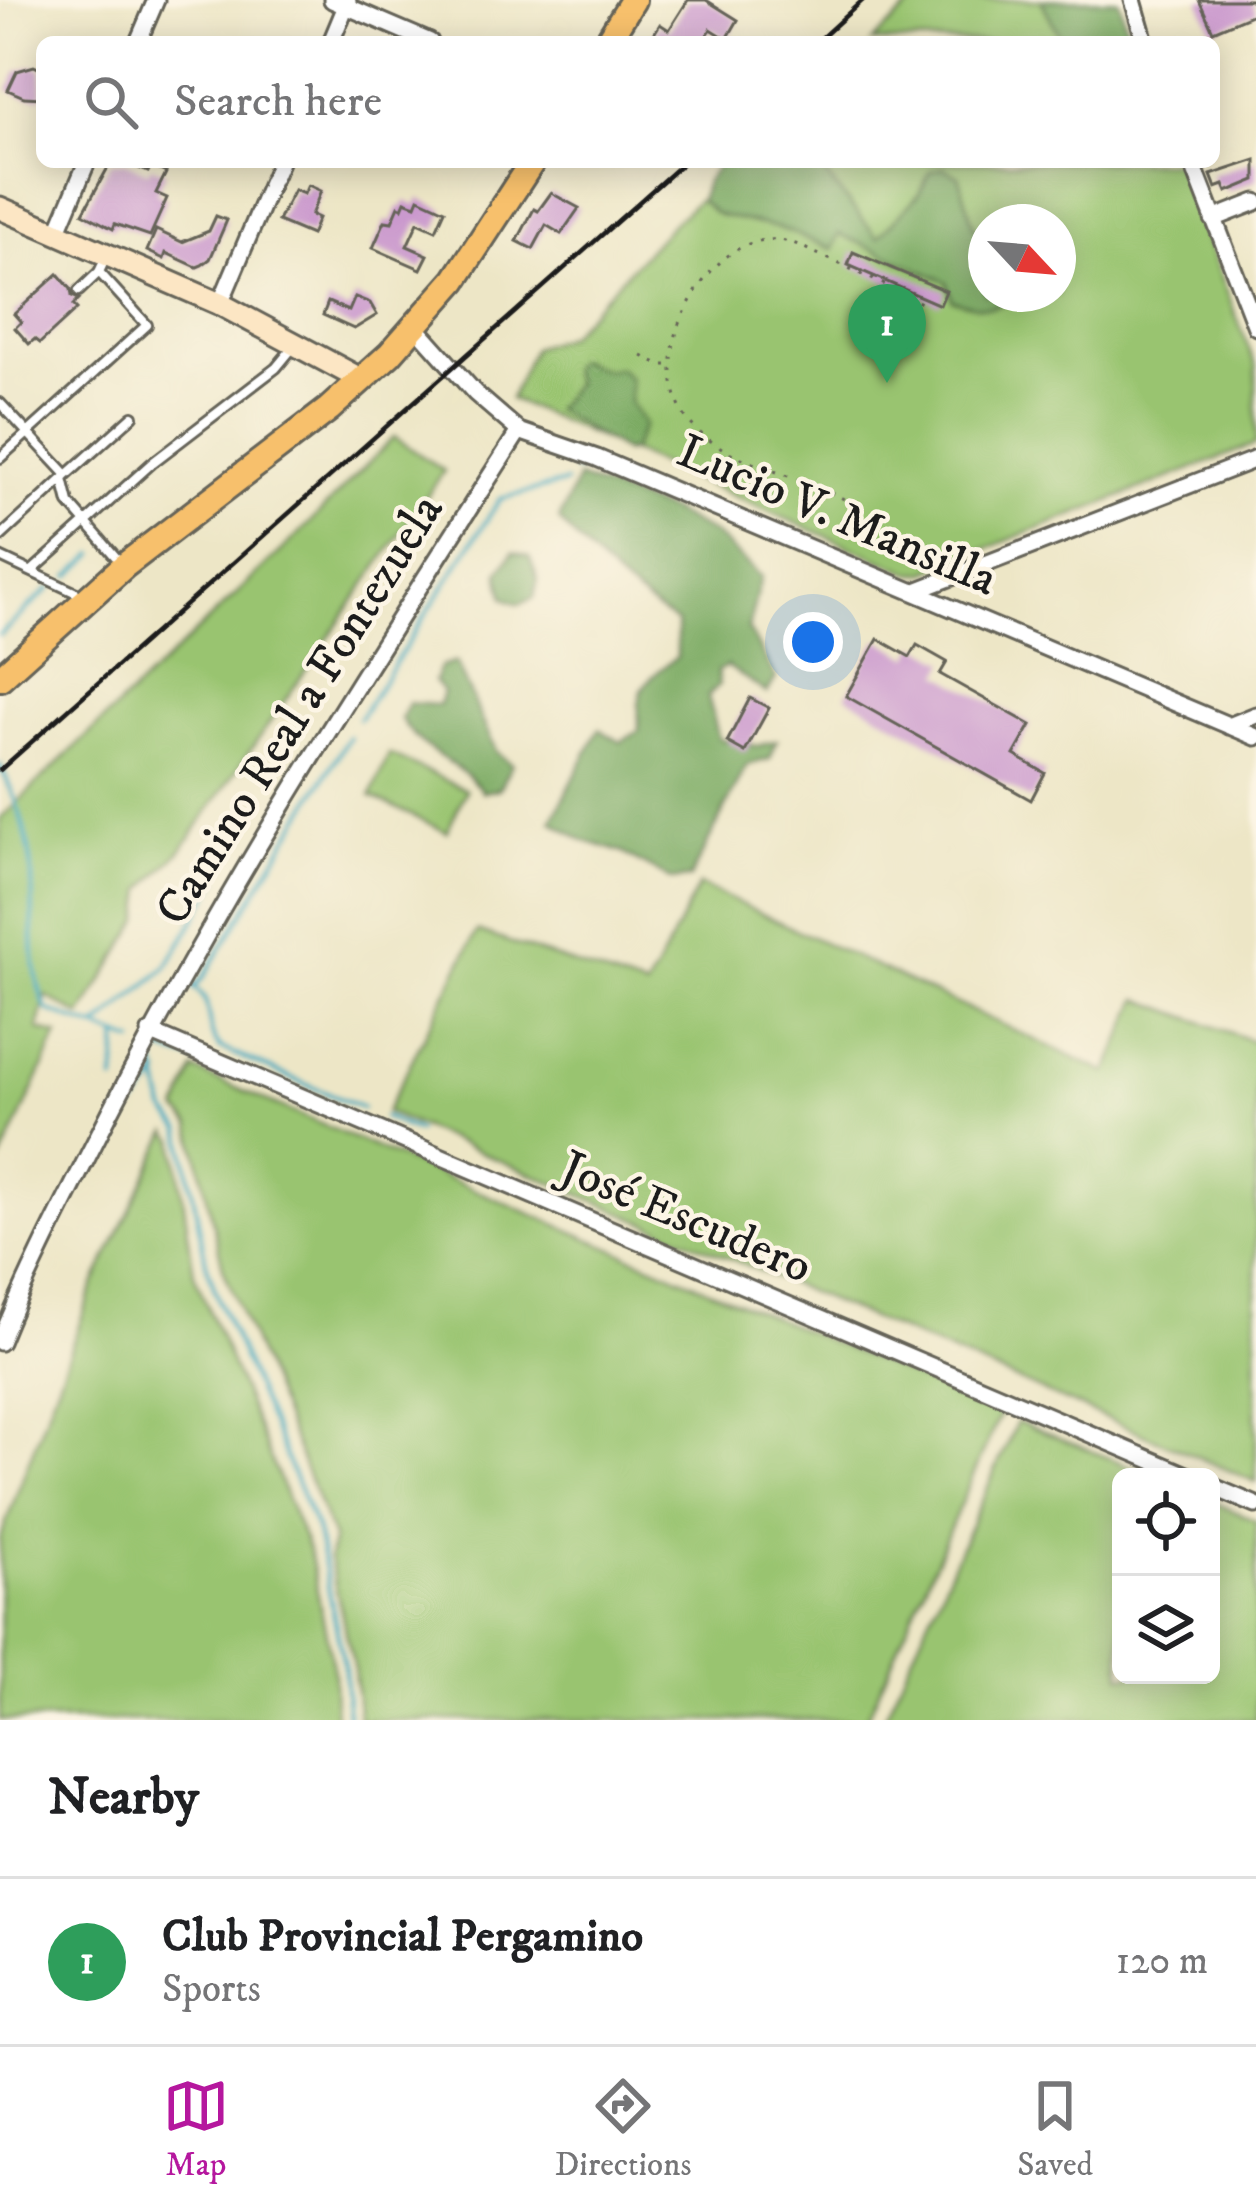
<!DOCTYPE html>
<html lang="en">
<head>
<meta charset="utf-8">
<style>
	:root { --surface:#fff; --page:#f6f6f6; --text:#202124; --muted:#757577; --line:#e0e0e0; --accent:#b5179e }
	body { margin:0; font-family:"IM FELL DW Pica",serif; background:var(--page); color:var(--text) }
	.controls { position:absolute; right:36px; bottom:36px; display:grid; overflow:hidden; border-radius:18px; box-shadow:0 6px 30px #0003 }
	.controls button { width:108px; height:108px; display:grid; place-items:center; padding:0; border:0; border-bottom:3px solid var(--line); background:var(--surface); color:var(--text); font:60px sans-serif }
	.compass { position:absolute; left:968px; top:204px; width:108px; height:108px; border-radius:50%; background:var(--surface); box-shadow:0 6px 30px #0003; rotate:116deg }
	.you { position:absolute; left:813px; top:642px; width:42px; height:42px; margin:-30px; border:9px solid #fff; border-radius:50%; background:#1a73e8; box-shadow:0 0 0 18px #1a73e833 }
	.badge { display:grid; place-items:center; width:78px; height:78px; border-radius:50%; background:var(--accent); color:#fff; font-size:39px; font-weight:700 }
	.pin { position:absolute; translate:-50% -99px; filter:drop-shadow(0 3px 6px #0008) }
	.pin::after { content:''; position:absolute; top:63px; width:42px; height:36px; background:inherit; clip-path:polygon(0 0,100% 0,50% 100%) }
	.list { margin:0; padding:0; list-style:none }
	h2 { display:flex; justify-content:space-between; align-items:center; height:156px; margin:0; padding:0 48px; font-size:51px }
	h2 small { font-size:39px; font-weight:400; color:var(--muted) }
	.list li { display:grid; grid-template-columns:78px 1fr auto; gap:36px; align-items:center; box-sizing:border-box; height:168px; padding:0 48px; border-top:3px solid var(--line) }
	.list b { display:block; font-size:45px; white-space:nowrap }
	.list p { margin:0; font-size:39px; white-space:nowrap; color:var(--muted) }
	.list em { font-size:39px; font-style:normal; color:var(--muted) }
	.icon { flex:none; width:66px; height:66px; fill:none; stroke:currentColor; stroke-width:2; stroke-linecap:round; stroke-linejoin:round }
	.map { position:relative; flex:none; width:1256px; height:1720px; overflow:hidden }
	.search { position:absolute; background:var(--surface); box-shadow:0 6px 30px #0003; left:36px; right:36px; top:36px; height:132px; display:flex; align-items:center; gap:30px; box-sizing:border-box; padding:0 42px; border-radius:18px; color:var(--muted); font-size:45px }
	.sheet { height:324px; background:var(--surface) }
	nav { display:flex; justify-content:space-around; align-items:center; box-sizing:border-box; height:168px; border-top:3px solid var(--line); background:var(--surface); font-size:33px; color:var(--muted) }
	nav a { display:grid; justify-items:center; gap:6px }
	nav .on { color:var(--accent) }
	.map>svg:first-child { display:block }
	.green { fill:#99c470; stroke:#5a7046; stroke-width:3; fill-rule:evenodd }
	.forest { fill:#7aaa62; stroke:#4b633f; stroke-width:3 }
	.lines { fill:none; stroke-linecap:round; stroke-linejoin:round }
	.stream { stroke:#3ea9be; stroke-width:4.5 }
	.building { fill:#ca99cd }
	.lane-casing { stroke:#656358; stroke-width:14 }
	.street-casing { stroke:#656358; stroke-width:21 }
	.secondary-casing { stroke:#656358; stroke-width:27 }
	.primary-casing { stroke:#656358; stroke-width:30 }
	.path { stroke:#656358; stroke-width:3; stroke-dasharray:3 9; stroke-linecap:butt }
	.lane { stroke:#fff; stroke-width:8 }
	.street { stroke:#fff; stroke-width:15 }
	.secondary { stroke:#fce6c4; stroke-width:21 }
	.primary { stroke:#f7c06c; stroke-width:24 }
	.rail { stroke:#1c1c1c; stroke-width:4.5 }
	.labels { text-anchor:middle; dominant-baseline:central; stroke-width:9; stroke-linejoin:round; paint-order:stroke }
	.street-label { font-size:48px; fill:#1c1c1c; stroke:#fcf5e5 }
</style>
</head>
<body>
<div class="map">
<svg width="1256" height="1720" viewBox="0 0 1256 1720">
	<rect width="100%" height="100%" fill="#fcf5e5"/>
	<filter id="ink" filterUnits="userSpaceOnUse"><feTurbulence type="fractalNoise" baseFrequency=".00833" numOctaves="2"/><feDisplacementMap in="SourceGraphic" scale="24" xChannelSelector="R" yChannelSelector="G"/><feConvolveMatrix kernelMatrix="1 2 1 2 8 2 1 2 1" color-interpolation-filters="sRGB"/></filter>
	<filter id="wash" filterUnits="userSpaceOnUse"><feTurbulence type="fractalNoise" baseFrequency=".004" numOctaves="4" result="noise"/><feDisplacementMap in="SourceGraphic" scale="48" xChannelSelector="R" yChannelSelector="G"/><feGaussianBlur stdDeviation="2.7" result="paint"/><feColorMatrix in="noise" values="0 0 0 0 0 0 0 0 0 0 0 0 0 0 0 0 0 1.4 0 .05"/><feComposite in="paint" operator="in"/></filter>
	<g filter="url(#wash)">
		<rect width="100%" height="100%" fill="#ede6c6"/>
		<!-- green -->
		<path class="green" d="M918 0H1113L1129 42H872Z
			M740 162H1177L1256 367V444L924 573H911L510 399 533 348 567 336 674 222ZM986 222H1058V294H986Z
			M394 437 444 471 182 849 144 889 140 920 81 1016 46 996 38 1029 58 1035 0 1163V819L297 536Z
			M389 754 466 790 447 832 371 796Z
			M699 885 1107 1073 1139 999 1256 1042V1482L386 1112 477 931 646 989Z
			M194 1070 1000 1414 866 1720H359L354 1668 329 1558 333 1538 223 1268 191 1125 178 1110Z
			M168 1132 175 1140 194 1274 309 1552 334 1672 335 1720H0V1539L95 1282Z
			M1017 1422 1158 1477H1121V1675H1211V1501L1256 1521V1720L884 1718Z"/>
		<!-- forest -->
		<path class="forest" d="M1041 0H1119L1131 42H1063Z
			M721 162H815L878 238 918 195 931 171 944 168 959 176 973 225 986 247V294H1017C994 314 979 307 952 300L947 282 839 234 833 249 782 229 716 214 700 200 706 181Z
			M576 360 605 370 620 368 630 379V403L644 425 632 450 625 452 554 409 575 383 570 368Z
			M578 478 672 512 714 534 761 577 748 629 776 678 767 693 727 666 717 671 719 685 708 696 719 739 757 746 777 741 770 759 747 765 690 878 671 880 621 852 582 840 552 821 599 729 621 742 639 731C637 686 641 684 677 657V623C632 595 594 560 559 520Z
			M513 552 529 556 538 579 534 598 519 604 504 598 499 572Z
			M456 662 497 753 512 764 499 789 483 792C460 762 420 752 401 719L408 703 439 705 443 692 434 681 440 667Z"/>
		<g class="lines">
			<!-- stream -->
			<path class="stream" d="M575 471 588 463 598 467
				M70 576 95 554
				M0 635 50 588
				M359 719 500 499 565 483
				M0 765C15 796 27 828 31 863 36 912 26 965 47 1010L134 1042
				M191 985 194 988 204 977 349 737
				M195 988C216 1004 202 1030 221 1048L362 1108
				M98 1026 166 968 218 880
				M154 1056 165 1110 181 1129 206 1263 219 1302 317 1531 345 1671 348 1720
				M156 1058 159 1050 203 1062
				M115 1081 118 1039
				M384 1117 417 1131
				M111 1148 130 1112 160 1075"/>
		</g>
		<g id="blocks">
			<!-- building -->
			<path class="building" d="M688 0H706L738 20 727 39 711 29 703 42H649L660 24 669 30Z
				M1199 0H1252L1256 13 1213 31Z
				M34 66 42 70V98L24 97 8 90 17 71Z
				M1256 160V180L1227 192 1224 185 1216 188 1211 175Z
				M111 162H125L148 172 151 166 166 173 156 193 167 198 150 236 115 224 113 229 83 213Z
				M308 185 321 191 311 215 318 218 311 235 278 221 294 190 304 194Z
				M551 193 579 208 561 234 546 225 533 249 517 241 534 209 538 211Z
				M419 198 445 210 436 230 418 222 407 246 428 255 421 269 373 248 385 221 392 222 399 206 402 208 405 201 416 205Z
				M216 216 227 220 210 259 202 265 197 267 166 253 164 259 147 251 156 230 182 242 209 231Z
				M853 252 946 291 940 305 848 265Z
				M58 274 71 289 72 296 79 299 73 305 77 309 40 343 35 339 29 344 15 328 21 322 14 314Z
				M355 297 370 303 377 315 354 329 323 315 328 302 349 311Z
				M878 639 910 657 917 645 947 662 940 674 1031 725 1014 755 1045 773 1031 800 846 696Z
				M750 698 769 708 745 752 727 742Z"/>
		</g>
	</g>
	<g filter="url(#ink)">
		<use href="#blocks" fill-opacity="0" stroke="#656358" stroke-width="3"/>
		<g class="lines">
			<defs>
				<path id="lane" d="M79 291 99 272 107 255
					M0 403 67 475 63 479 69 503 121 563
					M0 458 147 325 99 272
					M67 475 133 416
					M0 537 63 479
					M0 557 85 597
					M32 571 152 463 276 368 295 345"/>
				<path id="street" d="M332 0 430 42
					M1133 0 1145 42
					M138 42 156 0
					M331 42 348 1
					M1192 162 1256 327
					M1213 219 1256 202
					M57 233 87 162
					M220 304 280 162
					M416 327 475 393 519 431 597 458 1256 737
					M916 591 1256 459
					M1229 726 1256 715
					M150 1032 1191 1477
					M0 1342C27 1274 61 1209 94 1144 218 896 370 664 519 431
					M1211 1486 1256 1505"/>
				<path id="secondary" d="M0 208 220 304 362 380"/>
				<path id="primary" d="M607 42 633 0
					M0 678 124 566 329 409 390 354 455 280 532 162"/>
			</defs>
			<!-- lane casing -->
			<use href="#lane" class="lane-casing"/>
			<!-- street casing -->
			<use href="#street" class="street-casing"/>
			<!-- secondary casing -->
			<use href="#secondary" class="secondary-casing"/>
			<!-- primary casing -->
			<use href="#primary" class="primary-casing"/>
			<!-- path -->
			<path class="path" d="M1022 212 1019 213 1023 222
				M872 276 890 283
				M907 296 923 304 925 300
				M642 356 661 365H673
				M854 505C806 474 731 468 690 423 671 402 668 362 676 335 690 290 730 230 785 241 797 243 809 251 820 255 855 270 883 287 916 295"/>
			<!-- lane -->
			<use href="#lane" class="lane"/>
			<!-- street -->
			<use href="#street" class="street"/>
			<!-- secondary -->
			<use href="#secondary" class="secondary"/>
			<!-- primary -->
			<use href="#primary" class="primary"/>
			<!-- rail -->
			<path class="rail" d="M817 42 863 0
				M0 770 684 162"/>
		</g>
	</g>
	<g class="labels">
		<!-- street labels -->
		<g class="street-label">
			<text transform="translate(837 516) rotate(23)">Lucio V. Mansilla</text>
			<text transform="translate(300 710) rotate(-58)">Camino Real a Fontezuela</text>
			<text transform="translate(686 1218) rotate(23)">José Escudero</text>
		</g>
	</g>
</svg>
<div class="controls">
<button><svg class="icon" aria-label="locate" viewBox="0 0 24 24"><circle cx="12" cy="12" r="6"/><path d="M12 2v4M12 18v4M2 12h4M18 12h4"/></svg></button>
<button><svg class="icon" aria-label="layers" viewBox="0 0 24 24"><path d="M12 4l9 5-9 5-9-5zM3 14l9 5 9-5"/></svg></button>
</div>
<svg class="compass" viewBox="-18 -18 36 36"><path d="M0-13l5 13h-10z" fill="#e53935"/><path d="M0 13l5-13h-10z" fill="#757577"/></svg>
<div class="you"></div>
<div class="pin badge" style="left:887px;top:383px;background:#2e9e5b">1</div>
<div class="search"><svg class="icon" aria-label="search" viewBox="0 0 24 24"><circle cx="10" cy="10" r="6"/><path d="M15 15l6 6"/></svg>Search here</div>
</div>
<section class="sheet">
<h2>Nearby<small></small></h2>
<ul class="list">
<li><span class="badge" style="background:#2e9e5b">1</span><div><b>Club Provincial Pergamino</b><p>Sports</p></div><em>120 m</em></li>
</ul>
</section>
<nav>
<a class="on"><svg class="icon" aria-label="map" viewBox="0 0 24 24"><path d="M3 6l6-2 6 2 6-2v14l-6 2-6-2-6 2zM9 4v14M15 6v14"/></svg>Map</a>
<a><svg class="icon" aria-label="directions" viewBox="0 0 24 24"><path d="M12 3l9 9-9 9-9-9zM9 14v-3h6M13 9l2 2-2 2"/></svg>Directions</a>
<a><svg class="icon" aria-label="saved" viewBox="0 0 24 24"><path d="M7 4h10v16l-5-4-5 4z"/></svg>Saved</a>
</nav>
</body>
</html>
